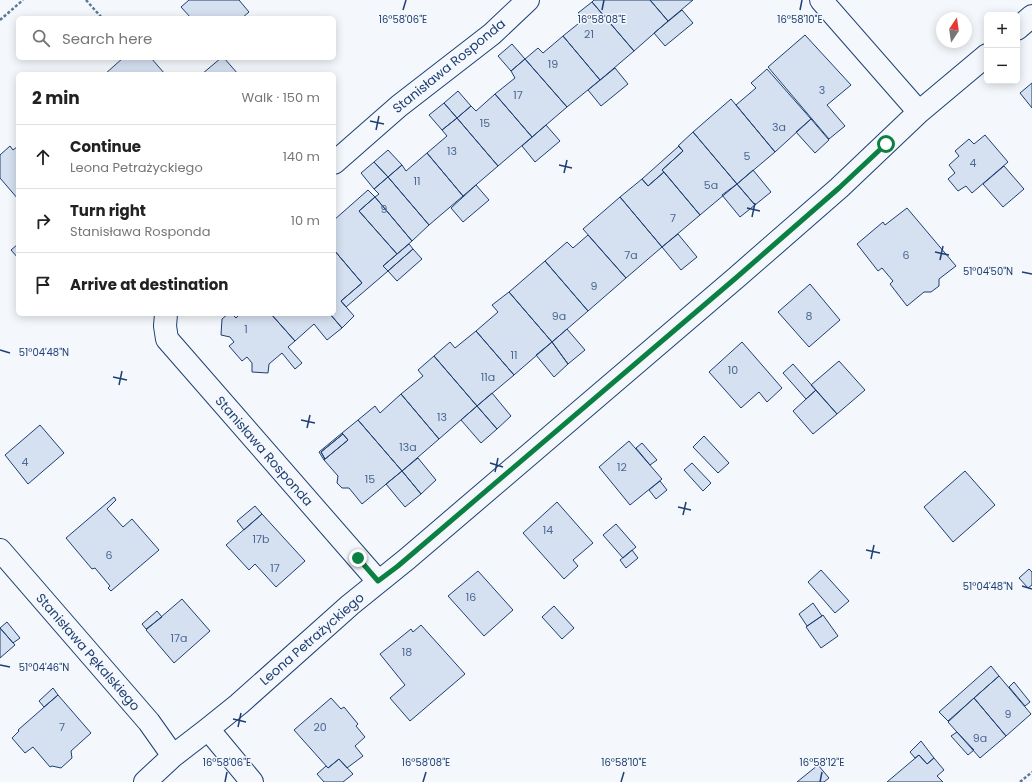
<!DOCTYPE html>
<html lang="en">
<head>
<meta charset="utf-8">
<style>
	:root { --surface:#fff; --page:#f2f2f2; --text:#222; --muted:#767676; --line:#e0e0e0 }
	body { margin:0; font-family:Poppins,sans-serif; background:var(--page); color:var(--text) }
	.controls { position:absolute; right:12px; top:12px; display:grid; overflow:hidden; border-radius:6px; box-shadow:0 2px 10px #0003 }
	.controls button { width:36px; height:36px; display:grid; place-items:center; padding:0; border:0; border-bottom:1px solid var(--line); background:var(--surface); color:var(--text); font:20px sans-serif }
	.compass { position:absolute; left:936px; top:12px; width:36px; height:36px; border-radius:50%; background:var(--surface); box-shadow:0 2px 10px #0003; rotate:13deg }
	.stop { position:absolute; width:12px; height:12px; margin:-9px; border:3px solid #0b8043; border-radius:50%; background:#fff }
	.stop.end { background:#0b8043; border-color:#fff; box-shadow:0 1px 4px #0008 }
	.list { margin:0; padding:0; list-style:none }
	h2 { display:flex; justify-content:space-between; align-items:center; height:52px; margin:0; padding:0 16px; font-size:17px }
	h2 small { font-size:13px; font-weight:400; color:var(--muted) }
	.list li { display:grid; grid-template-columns:26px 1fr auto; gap:12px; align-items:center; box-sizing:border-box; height:64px; padding:0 16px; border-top:1px solid var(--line) }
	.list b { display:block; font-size:15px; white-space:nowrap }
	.list p { margin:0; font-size:13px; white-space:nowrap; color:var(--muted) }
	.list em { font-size:13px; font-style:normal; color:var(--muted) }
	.icon { flex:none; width:22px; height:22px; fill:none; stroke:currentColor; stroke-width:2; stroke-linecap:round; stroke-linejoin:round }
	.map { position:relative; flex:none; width:1032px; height:782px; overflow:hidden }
	.search { position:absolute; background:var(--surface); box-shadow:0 2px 10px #0003; left:16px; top:16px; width:320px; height:44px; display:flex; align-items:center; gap:10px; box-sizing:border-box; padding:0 14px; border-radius:6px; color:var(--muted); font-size:15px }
	.panel { position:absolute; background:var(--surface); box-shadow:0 2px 10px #0003; left:16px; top:72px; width:320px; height:244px; border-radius:6px }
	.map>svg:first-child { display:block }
	.building { fill:#d5e0f0; stroke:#1d3f73 }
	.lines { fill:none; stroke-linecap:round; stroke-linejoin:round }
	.minor-casing { stroke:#1d3f73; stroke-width:24 }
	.path { stroke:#5e769c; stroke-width:2.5; stroke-dasharray:3 2; stroke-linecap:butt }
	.minor { stroke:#f4f7fb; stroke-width:22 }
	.route { stroke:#0b8043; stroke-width:5 }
	.ticks { fill:none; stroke:#1d3f73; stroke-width:1.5 }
	.labels { text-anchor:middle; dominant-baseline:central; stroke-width:3; stroke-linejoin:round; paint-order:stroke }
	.number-label { font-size:11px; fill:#4b6792 }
	.street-label { font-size:13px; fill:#1d3f73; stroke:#f4f7fb }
	.ticks-label { font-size:10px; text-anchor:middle; fill:#1d3f73; stroke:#f4f7fb; stroke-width:3; stroke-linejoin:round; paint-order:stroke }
</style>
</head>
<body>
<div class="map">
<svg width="1032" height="782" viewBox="0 0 1032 782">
	<rect width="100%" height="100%" fill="#f4f7fb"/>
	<!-- building -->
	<path class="building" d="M189 0H239L249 12 242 18H191L181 7Z
		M594 0H650L668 21 634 51 592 2Z
		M650 0H693L668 21Z
		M592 2 634 51 600 80 563 36 584 19 578 13Z
		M682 10 693 23 665 46 654 33Z
		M805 35 851 85 827 105 845 126 829 139 768 67Z
		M563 36 600 80 567 107 525 59 538 48 543 53Z
		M512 44 525 59 511 71 498 56Z
		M123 58H151L165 74H105Z
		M221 58H224L238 74H202Z
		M525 59 567 107 532 137 495 94 515 78 511 71Z
		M615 68 628 84 601 106 588 90Z
		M767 69 811 119 775 152 736 105 756 88 751 83Z
		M1032 83V108L1020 93Z
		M458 91 471 106 457 118 444 103Z
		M495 94 532 137 498 166 457 118 471 106 476 111Z
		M731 99 775 152 737 184 693 132Z
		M444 103 457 118 442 130 429 115Z
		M457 118 498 166 463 196 427 153 447 136 442 130Z
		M811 119 829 140 815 153 796 132Z
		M546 125 560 141 535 162 522 146Z
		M693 132 737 184 700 215 662 170 683 151 678 146Z
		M985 135 1008 162 972 193 966 186 958 191 948 179 955 173 949 165 959 156 955 151 969 139 974 144Z
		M10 146 13 150 18 146V199L0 178V155Z
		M679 146 683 151 662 170 664 172 648 186 642 179Z
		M388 150 402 165 388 177 374 162Z
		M427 153 463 196 429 225 388 177 402 165 406 171Z
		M374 162 388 177 374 189 361 173Z
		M1004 166 1024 189 1003 207 983 184Z
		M753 170 771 192 755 205 737 184Z
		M664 172 700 215 662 247 620 197 642 179 648 186Z
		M388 177 429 225 412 241 375 197 379 194 374 189Z
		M737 184 755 205 740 217 722 195Z
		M476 185 489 200 463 222 451 208Z
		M368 190 375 197 359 211 397 254 383 266 388 271 346 307 341 301 362 283 334 250V220Z
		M375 197 412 241 397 254 359 211Z
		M620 197 662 247 626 278 583 229Z
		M907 208 956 266 939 279V286L931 292H924L907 306 890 284 893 281 882 268 878 271 857 244 883 222 885 225Z
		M678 234 697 257 681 270 662 247Z
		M588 235 626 278 588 311 545 261 567 242 573 248Z
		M18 244V258L11 250Z
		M409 244 413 249 388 271 383 266Z
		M413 249 422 259 397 281 388 271Z
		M334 250 362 283 341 301 354 316 342 328 330 314H334Z
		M545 261 588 311 552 342 509 292Z
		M810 284 840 320 809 347 778 312Z
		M509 292 552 342 514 375 476 331 498 312 492 305Z
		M228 314H232L236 318 240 314H271L295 341 288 347 302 363 295 369 282 353 269 364 268 373 252 372V363L247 357 242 361 229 346 234 342 230 337 221 335 222 319Z
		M271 314H330L342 328 327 340 314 324 295 341Z
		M567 329 585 350 568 364 552 342Z
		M476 331 514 375 477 406 434 356 450 342 455 348Z
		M552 342 568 364 554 377 536 355Z
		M742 342 782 388 767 402 759 392 741 408 709 372Z
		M434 356 477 406 439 439 401 394 423 376 418 370Z
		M839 361 865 390 837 414 811 385Z
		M793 364 816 390 806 399 783 373Z
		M816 390 837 414 813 434 793 411Z
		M492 393 511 416 497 429 477 406Z
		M401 394 439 439 402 471 358 420 375 406 380 413Z
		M477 406 497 429 481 443 461 420Z
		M358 420 402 471 362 504 349 488H342L337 483 338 476 324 460 348 440 342 433Z
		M40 425 64 453 28 484 5 455Z
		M342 433 343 434 321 452 325 459 324 460 319 452Z
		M343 434 348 440 325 459 321 452Z
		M704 436 729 463 718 473 693 447Z
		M629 441 662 479 630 505 599 467Z
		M642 443 657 460 650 465 636 448Z
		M418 458 436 480 421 494 402 471Z
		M692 463 711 483 703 491 684 470Z
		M402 471 421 494 405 507 386 484Z
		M965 471 995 505 953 542 924 507Z
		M660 481 667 490 656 499 649 490Z
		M114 497 116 500 107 509 123 527 132 519 159 550 111 591 108 588 110 586 95 568 92 569 66 538Z
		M557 502 593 543 573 560 578 566 564 579 523 533Z
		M255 506 262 514 244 530 237 521Z
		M262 514 305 561 276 587 255 564 249 570 226 545Z
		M616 524 636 547 623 558 603 535Z
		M632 550 638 558 626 568 620 560Z
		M1029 569 1032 572V585L1028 588 1019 578Z
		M821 570 849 601 835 613 808 582Z
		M478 571 513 610 484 636 448 596Z
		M182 599 210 631 174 663 146 630Z
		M813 603 822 616 807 626 799 614Z
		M554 606 574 628 562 639 542 617Z
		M157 611 162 617 146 629 142 624Z
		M823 615 838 636 821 648 806 627Z
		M7 622 20 638 13 643 0 628Z
		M421 625 465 674 410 721 390 698 405 685 380 654 411 629 413 632Z
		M0 628 15 645 0 658Z
		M991 666 999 676 948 721 939 712Z
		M999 676 1031 714 1006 736 974 698Z
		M1014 682 1030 702 1025 706 1009 687Z
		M53 688 58 695 44 707 39 701Z
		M58 695 91 733 71 751 72 758 61 768 52 766 50 767 33 747 25 753 12 738 19 731 18 730Z
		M331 698 341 709 344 707 358 724 356 726 365 737 355 746 363 756 347 768 339 759 328 768 294 730Z
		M974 698 1006 736 980 758 948 722Z
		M957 732 974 750 968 755 951 736Z
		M921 741 934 758 927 764 919 755 915 758 910 752Z
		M919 755 927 764 934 758 944 770 937 776 943 782H887Z
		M339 759 353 774 343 782H324L317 774 326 766 328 768Z
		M818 765 829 778 824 782H797Z"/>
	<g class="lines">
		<defs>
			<path id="minor" d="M821 0 919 112
				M1017 29 1032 16
				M334 163 399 106 492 34 528 0
				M166 314 165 326 167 339 378 581
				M0 550 149 722 173 756
				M208 729 252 782
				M145 782 173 756 208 729 239 704 350 605 407 559 737 277 839 188 919 112 987 55"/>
		</defs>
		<!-- minor casing -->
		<use href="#minor" class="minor-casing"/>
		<!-- path -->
		<path class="path" d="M86 0 102 18
			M0 20 23 0
			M1020 782 1032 772"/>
		<!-- minor -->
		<use href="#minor" class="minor"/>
	</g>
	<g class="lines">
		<!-- route -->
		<path class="route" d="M358 558 378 581 398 566 737 277 839 188 886 144"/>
	</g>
	<!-- ticks -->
	<path class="ticks" d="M403 10 406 0M602 10 604 0M800 10 802 0M370 121 384 124M376 130 379 116M559 165 572 168M564 173 567 160M747 208 760 211M752 217 755 203M935 252 949 255M940 260 943 246M1022 272 1032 274M0 350 10 353M113 377 127 380M119 385 122 371M301 420 315 423M307 428 310 415M490 463 503 467M495 472 498 458M678 507 691 510M683 515 686 502M866 550 880 553M871 559 874 545M1022 586 1032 589M0 665 10 667M233 719 246 722M238 727 241 713M225 782 227 772M423 782 426 772M621 782 624 772M820 782 822 772"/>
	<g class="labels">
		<!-- number labels -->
		<g class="number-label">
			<text x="589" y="34">21</text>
			<text x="553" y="64">19</text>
			<text x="822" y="90">3</text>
			<text x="518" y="95">17</text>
			<text x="485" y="123">15</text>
			<text x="779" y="127">3a</text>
			<text x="452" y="151">13</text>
			<text x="747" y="156">5</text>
			<text x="973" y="163">4</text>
			<text x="417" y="181">11</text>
			<text x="711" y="185">5a</text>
			<text x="384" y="209">9</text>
			<text x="673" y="218">7</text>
			<text x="631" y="255">7a</text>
			<text x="906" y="255">6</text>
			<text x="594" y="286">9</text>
			<text x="559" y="316">9a</text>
			<text x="809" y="316">8</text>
			<text x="246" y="329">1</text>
			<text x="514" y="355">11</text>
			<text x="733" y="370">10</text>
			<text x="488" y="377">11a</text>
			<text x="442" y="417">13</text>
			<text x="408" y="447">13a</text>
			<text x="25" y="462">4</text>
			<text x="622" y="467">12</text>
			<text x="370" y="479">15</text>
			<text x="548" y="530">14</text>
			<text x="261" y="539">17b</text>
			<text x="109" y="555">6</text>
			<text x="275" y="568">17</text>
			<text x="471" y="597">16</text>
			<text x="179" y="638">17a</text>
			<text x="407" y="652">18</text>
			<text x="1008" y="714">9</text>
			<text x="62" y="727">7</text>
			<text x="320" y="727">20</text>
			<text x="980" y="738">9a</text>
		</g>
		<!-- street labels -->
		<g class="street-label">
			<text transform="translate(449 66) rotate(-39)">Stanisława Rosponda</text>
			<text transform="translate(264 451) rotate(49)">Stanisława Rosponda</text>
			<text transform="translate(312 639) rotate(-41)">Leona Petrażyckiego</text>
			<text transform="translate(88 652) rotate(49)">Stanisława Pękalskiego</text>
		</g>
	</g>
	<g class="ticks-label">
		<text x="403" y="23">16°58'06"E</text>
		<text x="602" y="23">16°58'08"E</text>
		<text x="800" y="23">16°58'10"E</text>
		<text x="988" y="275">51°04'50"N</text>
		<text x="44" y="356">51°04'48"N</text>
		<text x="988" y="590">51°04'48"N</text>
		<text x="44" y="671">51°04'46"N</text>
		<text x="227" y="766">16°58'06"E</text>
		<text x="426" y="766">16°58'08"E</text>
		<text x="624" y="766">16°58'10"E</text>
		<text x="822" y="766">16°58'12"E</text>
	</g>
</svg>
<div class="controls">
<button>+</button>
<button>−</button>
</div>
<svg class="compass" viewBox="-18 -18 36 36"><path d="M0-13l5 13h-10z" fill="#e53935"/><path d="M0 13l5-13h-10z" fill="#767676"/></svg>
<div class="stop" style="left:886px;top:144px"></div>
<div class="stop end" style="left:358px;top:558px"></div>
<div class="search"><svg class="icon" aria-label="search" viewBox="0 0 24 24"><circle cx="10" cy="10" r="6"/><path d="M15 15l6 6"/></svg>Search here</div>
<section class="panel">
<h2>2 min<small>Walk · 150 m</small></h2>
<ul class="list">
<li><svg class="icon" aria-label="ahead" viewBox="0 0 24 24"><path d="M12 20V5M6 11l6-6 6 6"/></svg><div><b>Continue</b><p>Leona Petrażyckiego</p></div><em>140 m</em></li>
<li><svg class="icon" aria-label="right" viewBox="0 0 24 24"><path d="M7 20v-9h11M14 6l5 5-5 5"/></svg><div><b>Turn right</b><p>Stanisława Rosponda</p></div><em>10 m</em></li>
<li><svg class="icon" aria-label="arrive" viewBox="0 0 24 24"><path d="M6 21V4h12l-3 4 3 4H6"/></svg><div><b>Arrive at destination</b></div></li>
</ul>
</section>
</div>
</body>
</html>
